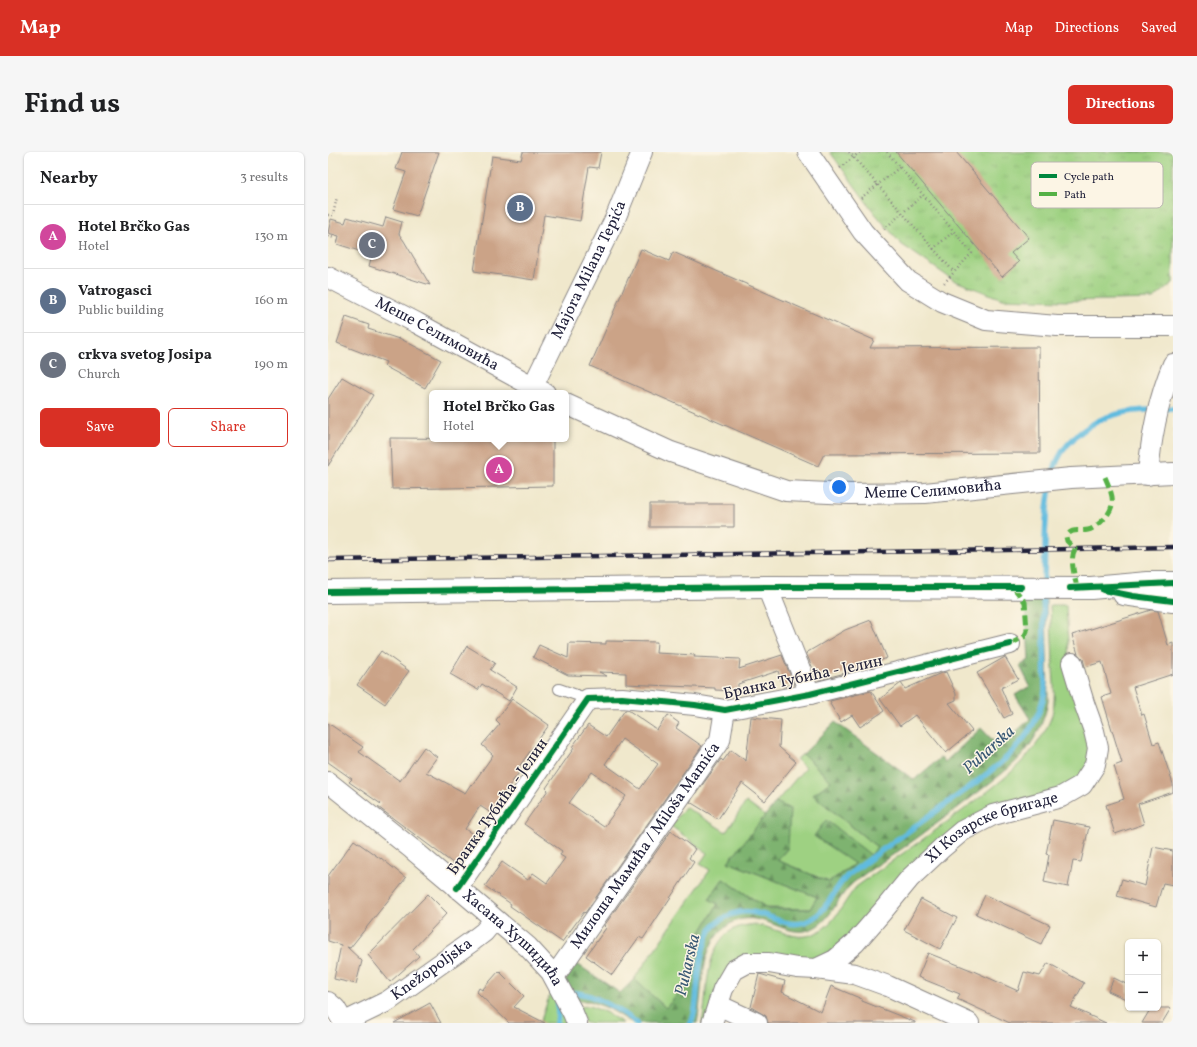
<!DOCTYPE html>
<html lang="en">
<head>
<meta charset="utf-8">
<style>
	:root { --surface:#fff; --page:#f6f6f6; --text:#202124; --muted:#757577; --line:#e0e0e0; --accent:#d93025 }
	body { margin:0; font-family:Vollkorn,serif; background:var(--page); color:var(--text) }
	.controls { position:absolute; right:12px; bottom:12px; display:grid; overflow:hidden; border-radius:6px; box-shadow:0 1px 3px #0004 }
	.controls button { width:36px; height:36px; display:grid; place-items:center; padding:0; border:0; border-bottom:1px solid var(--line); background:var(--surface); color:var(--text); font:20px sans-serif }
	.you { position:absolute; left:511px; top:335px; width:14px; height:14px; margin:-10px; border:3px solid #fff; border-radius:50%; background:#1a73e8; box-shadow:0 0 0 6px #1a73e833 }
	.badge { display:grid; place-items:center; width:26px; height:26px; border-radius:50%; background:var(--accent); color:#fff; font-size:13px; font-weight:700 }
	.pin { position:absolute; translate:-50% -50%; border:2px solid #fff; box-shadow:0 1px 4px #0006 }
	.popup { position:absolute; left:101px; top:238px; width:140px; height:52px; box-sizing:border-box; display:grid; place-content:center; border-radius:6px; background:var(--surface); filter:drop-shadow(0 1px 3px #0005); font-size:13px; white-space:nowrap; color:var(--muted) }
	.popup b { font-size:15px; color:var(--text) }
	.popup::after { content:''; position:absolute; left:50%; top:100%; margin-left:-8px; border:8px solid transparent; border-top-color:var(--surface) }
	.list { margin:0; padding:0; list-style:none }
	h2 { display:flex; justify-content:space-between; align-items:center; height:52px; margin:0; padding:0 16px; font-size:17px }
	h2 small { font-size:13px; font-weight:400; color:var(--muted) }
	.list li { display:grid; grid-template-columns:26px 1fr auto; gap:12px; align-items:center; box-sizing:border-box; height:64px; padding:0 16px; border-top:1px solid var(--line) }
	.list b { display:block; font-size:15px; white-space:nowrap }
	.list p { margin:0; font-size:13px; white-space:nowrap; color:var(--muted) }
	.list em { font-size:13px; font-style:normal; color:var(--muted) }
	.actions { display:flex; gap:8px; padding:12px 16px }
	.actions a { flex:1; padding:9px 0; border:1px solid var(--accent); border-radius:6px; text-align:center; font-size:14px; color:var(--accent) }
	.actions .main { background:var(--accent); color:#fff }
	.map { position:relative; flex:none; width:845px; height:871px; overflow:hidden; border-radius:6px }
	header { display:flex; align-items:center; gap:24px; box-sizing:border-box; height:56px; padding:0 20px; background:var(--accent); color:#fff }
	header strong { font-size:19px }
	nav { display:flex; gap:22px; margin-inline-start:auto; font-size:14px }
	.intro { display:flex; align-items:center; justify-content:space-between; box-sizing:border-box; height:96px; padding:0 24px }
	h1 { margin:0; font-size:28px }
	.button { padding:10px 18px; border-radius:6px; background:var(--accent); color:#fff; font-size:14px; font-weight:700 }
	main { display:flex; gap:24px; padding:0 24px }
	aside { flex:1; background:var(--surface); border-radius:6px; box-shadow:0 1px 3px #0004 }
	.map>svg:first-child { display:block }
	.green { fill:#9ed182; stroke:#607a5e }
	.forest { fill:url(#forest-firs); stroke:#506a56 }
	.park { fill:url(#park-tufts); stroke:#607a5e }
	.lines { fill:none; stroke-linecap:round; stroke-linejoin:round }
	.stream { stroke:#61bbdf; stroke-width:5.5 }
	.building { fill:#cba387; fill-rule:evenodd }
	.service-casing { stroke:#898584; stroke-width:12 }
	.minor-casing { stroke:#898584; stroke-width:22 }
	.primary-casing { stroke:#898584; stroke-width:24 }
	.path { stroke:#898584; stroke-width:2.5; stroke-dasharray:1 3; stroke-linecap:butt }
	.service { stroke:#fff; stroke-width:10 }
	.minor { stroke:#fff; stroke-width:20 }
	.primary { stroke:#fff; stroke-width:22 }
	.rail-casing { stroke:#22223b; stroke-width:4.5 }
	.rail { stroke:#fcf5e5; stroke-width:3; stroke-dasharray:9; stroke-linecap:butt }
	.quiet { stroke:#55b146; stroke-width:5; stroke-dasharray:10 5; stroke-linecap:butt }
	.cycleway-casing { stroke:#fcf5e5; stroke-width:8 }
	.cycleway { stroke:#00873e; stroke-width:6 }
	.labels { text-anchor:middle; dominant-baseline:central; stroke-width:3; stroke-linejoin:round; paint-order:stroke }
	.street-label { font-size:16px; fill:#22223b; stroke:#fcf5e5 }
	.water-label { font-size:17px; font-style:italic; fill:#385874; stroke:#fcf5e5 }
	.key { fill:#fcf5e5; stroke:#bbb6b2; stroke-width:1 }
	.key-label { font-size:11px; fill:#22223b }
</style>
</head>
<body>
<header>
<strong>Map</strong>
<nav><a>Map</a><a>Directions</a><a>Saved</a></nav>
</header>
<div class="intro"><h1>Find us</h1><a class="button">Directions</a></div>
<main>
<aside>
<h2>Nearby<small>3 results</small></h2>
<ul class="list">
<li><span class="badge" style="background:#d1479c">A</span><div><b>Hotel Brčko Gas</b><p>Hotel</p></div><em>130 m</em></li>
<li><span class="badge" style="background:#5c6f8a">B</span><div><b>Vatrogasci</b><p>Public building</p></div><em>160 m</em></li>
<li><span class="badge" style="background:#6b7280">C</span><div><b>crkva svetog Josipa</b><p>Church</p></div><em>190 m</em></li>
</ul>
<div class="actions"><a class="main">Save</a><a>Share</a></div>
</aside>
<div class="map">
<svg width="845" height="871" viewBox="0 0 845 871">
	<defs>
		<pattern id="forest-firs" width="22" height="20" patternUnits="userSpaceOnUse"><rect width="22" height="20" fill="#7eb370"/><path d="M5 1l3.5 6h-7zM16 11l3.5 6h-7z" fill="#67915d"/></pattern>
		<pattern id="park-tufts" width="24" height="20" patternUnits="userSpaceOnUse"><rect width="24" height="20" fill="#9ed182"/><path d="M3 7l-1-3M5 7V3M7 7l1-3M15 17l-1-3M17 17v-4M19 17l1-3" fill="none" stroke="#88b371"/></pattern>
	</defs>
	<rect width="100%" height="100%" fill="#fcf5e5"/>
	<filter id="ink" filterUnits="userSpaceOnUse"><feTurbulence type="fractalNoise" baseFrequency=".025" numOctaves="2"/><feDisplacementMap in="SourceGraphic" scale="8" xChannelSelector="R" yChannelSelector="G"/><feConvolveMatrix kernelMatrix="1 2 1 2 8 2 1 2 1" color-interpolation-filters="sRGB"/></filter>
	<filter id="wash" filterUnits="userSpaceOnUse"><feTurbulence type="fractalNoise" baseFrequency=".012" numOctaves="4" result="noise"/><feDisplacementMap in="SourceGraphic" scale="16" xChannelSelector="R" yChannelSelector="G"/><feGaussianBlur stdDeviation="0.9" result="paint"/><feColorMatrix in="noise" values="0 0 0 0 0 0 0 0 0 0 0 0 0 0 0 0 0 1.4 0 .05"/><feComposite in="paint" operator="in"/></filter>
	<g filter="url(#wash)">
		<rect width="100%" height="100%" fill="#f0e8cc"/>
		<!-- green -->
		<path class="green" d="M722 453H738L741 508 761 583 760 625 638 680 547 769 484 813 419 810 384 871H374C380 842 376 792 406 777 420 771 431 772 444 777 458 781 471 788 486 782 507 773 514 752 528 735 563 709 599 685 634 659 668 633 707 607 723 566 728 551 726 532 725 517 725 496 723 475 722 453Z
			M475 602 503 629 485 643 550 696 543 703 486 684 527 711 501 730 449 708 460 696 448 650 477 616 468 607Z
			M418 650 437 664 400 710 489 745 482 757 439 756 395 727 381 747 390 752 367 790 358 833 338 856 306 827 382 718 372 712 379 701 343 674 357 655 398 680Z
			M223 839 239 871H212Z
			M261 854 277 860 295 871H257L251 855Z"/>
		<!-- forest -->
		<path class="forest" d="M697 447H718L720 549C717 568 708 586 696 601 684 615 668 626 653 638 627 658 602 677 575 696 559 707 542 717 526 730 509 744 504 770 481 778 454 787 427 749 395 777 371 798 375 842 369 871H305L280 856 262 849H248L236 831 249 812 292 841 306 827 338 856 358 833 367 790 390 752 381 747 395 727 440 757H482L489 745 400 710 448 650 462 657 460 696 449 708 501 730 527 712 486 684 498 668 543 703 549 695 485 643 503 629 475 602 507 570 586 628 613 605 617 610 653 576 671 595 702 567 687 543 702 534 692 514 701 508Z"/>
		<!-- park -->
		<path class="park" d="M502 0H845V131L825 147 737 149 674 147 625 128 573 92 545 59Z"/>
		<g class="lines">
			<!-- stream -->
			<path class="stream" d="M834 257 845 256
				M716 432C717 398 716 364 723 331 725 323 726 314 730 307 739 288 765 268 786 263 799 259 812 258 826 258
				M229 871 230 860 229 853C233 849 239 843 244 841 260 838 297 861 309 871
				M363 871C368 861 368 849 369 838 371 819 373 796 382 779 385 773 392 768 398 765 431 748 451 779 477 770 492 764 497 755 505 743 509 736 514 729 520 723 559 694 599 666 639 637 657 623 678 609 692 591 705 576 713 559 717 539L715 440"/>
		</g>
		<g id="blocks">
			<!-- building -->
			<path class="building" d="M74 0H111L89 64 65 57 78 20 68 17Z
				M195 0H273L270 16 261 15 252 69 216 63 206 128 146 119 164 4 193 8Z
				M568 0H628L701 86 683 101 691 110 674 125Z
				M19 65 55 75 58 65 74 70 71 82 76 89 102 133 41 114 44 103 9 92 11 84 0 81 3 67 17 71Z
				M313 97 341 109 345 100 546 188 542 196 711 195 712 301 496 302 490 314 262 214Z
				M18 165 41 173 40 177 71 187V186L113 208 97 236 56 214 58 210 9 191Z
				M14 225 45 243 0 314V247Z
				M62 286 184 287 225 289V334L64 337Z
				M322 352H406V375H322Z
				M823 458 830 459 840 493 845 491V522L805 535 814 563 816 562 825 592 831 590 845 632V640L810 652 816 672 787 682 778 653 796 647 786 614 794 611 774 545 783 542 774 510 757 515 755 507 750 502 744 483Z
				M543 468 559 506 529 518 490 528 478 501 517 478Z
				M278 489 329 490 328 501 367 503 366 505 412 507 411 517 454 503 466 532 455 535 450 519 410 532V539L387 538V536L298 532V521L271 520 279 524 240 523 205 505 211 493 240 506 241 491 278 492Z
				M139 494 167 511 162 518 189 535 181 549 154 532 150 538 122 522Z
				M53 499 81 519 57 552 29 533Z
				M677 505 690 527 673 536 684 562 676 566 649 521Z
				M618 520 628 542V548L621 551 644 579 618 601 587 563 572 574 552 547 573 531 577 537 611 522Z
				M543 539 556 559 532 575 524 563 513 570 502 552 503 551 502 549Z
				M184 547 221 573 190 616 193 618 170 649 173 652 166 663 152 654 137 677 150 686 130 715 50 655 53 652 21 630 24 627 0 610V571L35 595 31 600 72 629 96 595 109 605 98 620 137 641 143 632 144 633 165 603 154 593 172 572 168 568Z
				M297 558H300L329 578 340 563 351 571 348 576 374 594 257 761 256 760 234 790 182 754 183 752 157 734 174 710 200 728 205 721 219 731 237 706 232 703 234 699 196 672 220 638 218 636 246 596 244 595 260 573 278 585ZM294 587 330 612 312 637 277 612ZM264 620 298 644 276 675 241 651Z
				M423 565 453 568 451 595 468 610 437 649 414 631 390 667 362 650 393 607 395 609 403 598 418 609Z
				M725 668 761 675 753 710 745 709 740 735 716 730 721 703 718 702Z
				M343 679 367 697 361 706 366 710 315 787 311 785 284 823 258 804 278 776 276 774Z
				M26 688 53 707V706L78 726 22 796 19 795 34 809 28 832 6 827 13 793 0 789V724Z
				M825 695 845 699V733L835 731 828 755 789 744 794 727 817 734Z
				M100 742 119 761 85 797 91 804 62 830 40 803Z
				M657 743 722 773 713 792 648 762Z
				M593 747 629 766 612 797 576 778Z
				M600 801 643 818 690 839 696 820 712 824 720 811 756 831 743 855 778 871H682L629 847 632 842 590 825Z
				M171 819 196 844 186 855 217 871H181L149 840 151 836 154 838Z
				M431 822 457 829 454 840 493 860 503 834 534 847V849L587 870V871H440L438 864 423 855Z
				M786 826 800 833V848L780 839Z
				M102 851 113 871H66Z
				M823 856H843L834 871H814Z"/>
		</g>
	</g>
	<g filter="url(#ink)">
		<use href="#blocks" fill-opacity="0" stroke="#898584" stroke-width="1"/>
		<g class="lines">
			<defs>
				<path id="service" d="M231 537 260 547"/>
				<g id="minor">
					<path d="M480 0 535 80 580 129 614 150 658 168 729 174H845"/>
					<path id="s1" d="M0 125 89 171 217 241"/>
					<path id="s2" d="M205 234 287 67 314 0"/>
					<path id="s3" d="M238 252 343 300 458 339 522 342 597 341 743 326 845 321"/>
					<path d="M820 323C823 285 830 248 845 212"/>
					<path d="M439 435 482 542"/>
					<path id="s4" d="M0 630 84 697 200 795 223 820 245 861 249 871"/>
					<path d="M129 736 260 547 294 546 367 553 397 558 482 542 682 492"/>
					<path id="s5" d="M488 817 507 808 527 791 554 760 582 726 615 695 634 679 665 663 733 645 754 633 767 613 770 596 766 579 756 551 744 511"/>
					<path id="s6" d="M226 825 392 588 397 558"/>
					<path d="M0 850 7 856 16 871"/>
					<path d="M390 853 429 871"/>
					<path id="s7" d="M15 871 60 849 143 790 156 780 166 768"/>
					<path d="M384 871 395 837 406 818 419 811H441L469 816 488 817 527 822 560 834 641 871"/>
				</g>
				<path id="primary" d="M0 440 439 435 763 436 820 431H845
					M796 442 845 449"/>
			</defs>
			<!-- service casing -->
			<use href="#service" class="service-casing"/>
			<!-- minor casing -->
			<use href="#minor" class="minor-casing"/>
			<!-- primary casing -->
			<use href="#primary" class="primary-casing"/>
			<!-- path -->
			<path class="path" d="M521 0 626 120
				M559 0 644 101 616 131
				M512 16 532 0
				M533 46 572 15
				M0 63H5L9 45
				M556 77 595 43
				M0 84 6 86
				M605 97 626 79"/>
			<!-- service -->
			<use href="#service" class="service"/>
			<!-- minor -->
			<use href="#minor" class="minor"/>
			<!-- primary -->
			<use href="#primary" class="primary"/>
			<defs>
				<path id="rail" d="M0 408 747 397 845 395"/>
			</defs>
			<!-- rail casing -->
			<use href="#rail" class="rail-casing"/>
			<!-- rail -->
			<use href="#rail" class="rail"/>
			<!-- quiet -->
			<path class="quiet" d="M749 436C747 425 741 407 747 397L739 389 738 385C744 375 750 380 760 378 765 377 769 373 773 370 790 354 785 344 777 325
				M682 492 696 485 699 479 697 450 685 435"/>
			<defs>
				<path id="cycleway" d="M742 436 845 431
					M775 438 805 444 845 449
					M0 440 439 435H693
					M129 736 260 547 294 546 367 553 397 558 482 542 682 492"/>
			</defs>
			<!-- cycleway casing -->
			<use href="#cycleway" class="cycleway-casing"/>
			<!-- cycleway -->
			<use href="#cycleway" class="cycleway"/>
		</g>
	</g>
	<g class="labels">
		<!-- street labels -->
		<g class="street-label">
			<text stroke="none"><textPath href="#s2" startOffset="129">Majora Milana Tepića</textPath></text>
			<text stroke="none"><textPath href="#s1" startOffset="123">Меше Селимовића</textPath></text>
			<text stroke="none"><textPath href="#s3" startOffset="384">Меше Селимовића</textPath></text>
			<text transform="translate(475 526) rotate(-12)">Бранка Тубића - Јелин</text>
			<text transform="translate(170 655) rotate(-55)">Бранка Тубића - Јелин</text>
			<text stroke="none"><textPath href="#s5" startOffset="231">XI Козарске бригаде</textPath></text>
			<text stroke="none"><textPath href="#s6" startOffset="160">Милоша Мамића / Miloša Mamića</textPath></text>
			<text stroke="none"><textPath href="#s4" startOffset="242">Хасана Хушидића</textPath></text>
			<text stroke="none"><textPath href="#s7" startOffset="104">Knežopoljska</textPath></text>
		</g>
		<!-- water labels -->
		<g class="water-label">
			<text transform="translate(661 598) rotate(-42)">Puharska</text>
			<text transform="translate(360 813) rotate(-77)">Puharska</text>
		</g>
	</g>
	<!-- legend -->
	<rect x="703" y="10" width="132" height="46" rx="6" class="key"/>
	<rect x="711" y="22" width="18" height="4" fill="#00873e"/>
	<rect x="711" y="40" width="18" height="4" fill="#55b146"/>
	<g class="key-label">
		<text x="736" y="28">Cycle path</text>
		<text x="736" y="46">Path</text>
	</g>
</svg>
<div class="controls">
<button>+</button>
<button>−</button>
</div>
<div class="you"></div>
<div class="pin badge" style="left:171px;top:318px;background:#d1479c">A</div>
<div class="popup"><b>Hotel Brčko Gas</b>Hotel</div>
<div class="pin badge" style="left:192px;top:56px;background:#5c6f8a">B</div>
<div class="pin badge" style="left:44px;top:93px;background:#6b7280">C</div>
</div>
</main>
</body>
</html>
